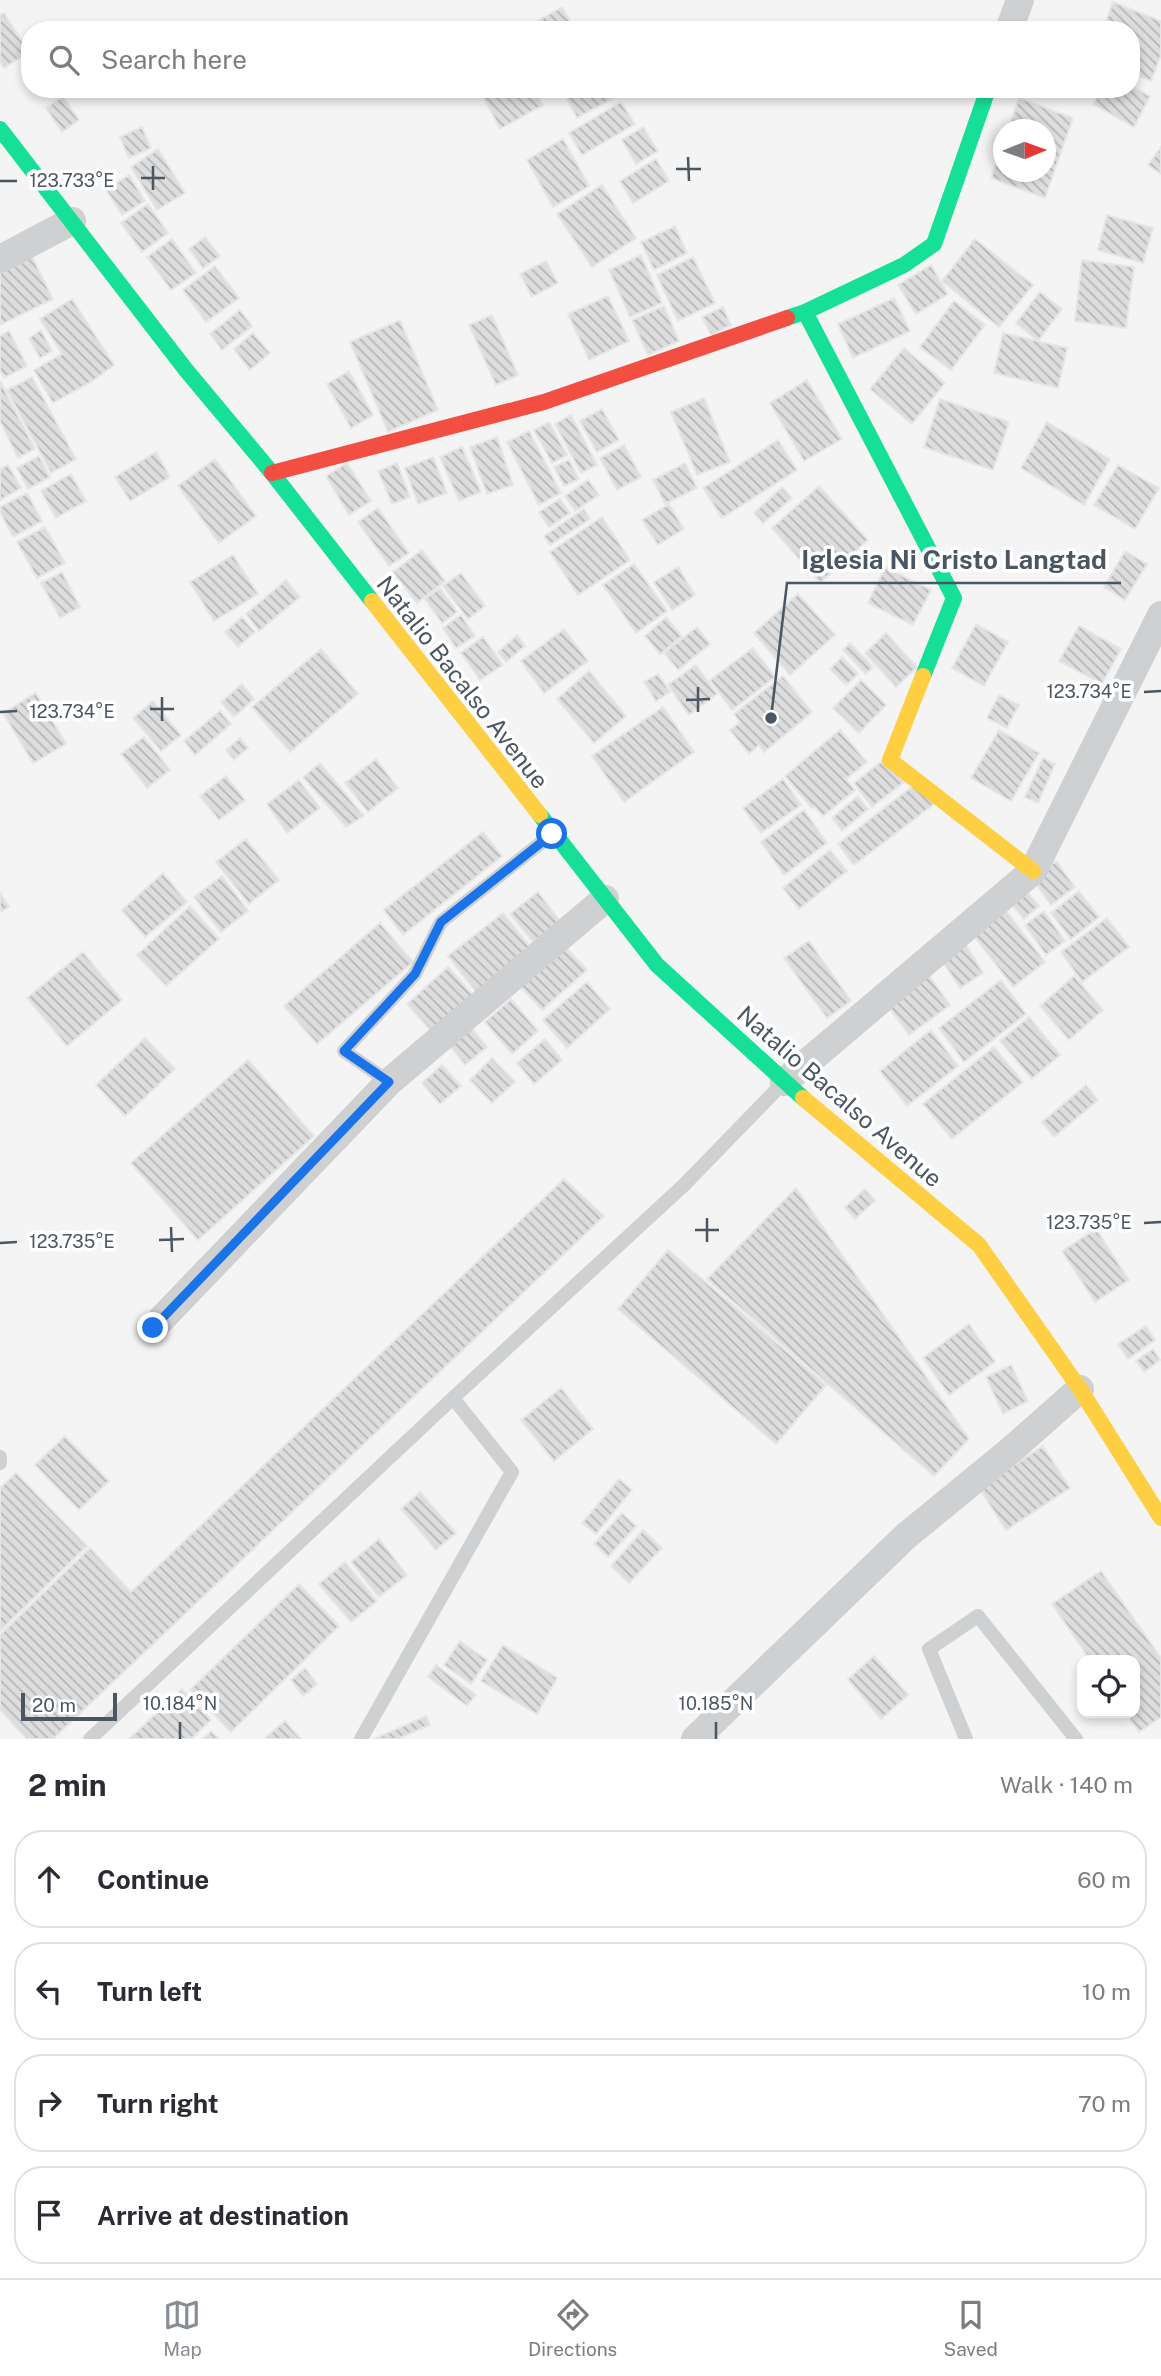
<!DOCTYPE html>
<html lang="en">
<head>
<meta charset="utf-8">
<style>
	:root { --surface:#fff; --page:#f7f7f7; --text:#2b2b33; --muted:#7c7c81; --line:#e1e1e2; --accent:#868d94 }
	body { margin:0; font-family:"Public Sans",sans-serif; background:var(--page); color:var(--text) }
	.controls { position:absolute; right:21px; bottom:21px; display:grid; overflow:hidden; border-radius:14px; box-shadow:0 4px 10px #0003 }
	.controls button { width:63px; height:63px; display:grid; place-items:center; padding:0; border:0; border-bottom:2px solid var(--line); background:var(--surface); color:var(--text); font:35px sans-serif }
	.compass { position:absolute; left:993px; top:119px; width:63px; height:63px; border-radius:50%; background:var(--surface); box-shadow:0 4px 10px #0003; rotate:89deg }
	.scale { position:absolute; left:21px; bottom:18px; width:96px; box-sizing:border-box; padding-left:7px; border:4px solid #4a5661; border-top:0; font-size:19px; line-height:24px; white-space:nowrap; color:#4a5661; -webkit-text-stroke:5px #fff; paint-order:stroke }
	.stop { position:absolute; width:21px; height:21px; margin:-16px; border:5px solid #1a73e8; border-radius:50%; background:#fff }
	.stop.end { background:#1a73e8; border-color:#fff; box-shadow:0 2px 7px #0008 }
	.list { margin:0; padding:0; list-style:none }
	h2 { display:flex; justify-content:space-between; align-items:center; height:91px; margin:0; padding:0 28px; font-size:30px }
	h2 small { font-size:23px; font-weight:400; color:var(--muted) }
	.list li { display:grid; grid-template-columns:46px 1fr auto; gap:21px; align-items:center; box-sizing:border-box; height:98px; margin:0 14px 14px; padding:0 14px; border:2px solid var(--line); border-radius:28px }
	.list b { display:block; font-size:26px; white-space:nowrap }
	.list em { font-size:23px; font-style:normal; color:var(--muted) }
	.icon { flex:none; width:38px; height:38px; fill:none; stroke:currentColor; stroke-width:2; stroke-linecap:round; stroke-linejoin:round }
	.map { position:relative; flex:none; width:1161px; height:1739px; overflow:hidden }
	.search { position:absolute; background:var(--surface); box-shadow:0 4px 10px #0003; left:21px; right:21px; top:21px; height:77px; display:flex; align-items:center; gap:18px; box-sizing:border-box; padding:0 24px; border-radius:28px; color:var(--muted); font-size:26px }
	.sheet { height:539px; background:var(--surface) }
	nav { display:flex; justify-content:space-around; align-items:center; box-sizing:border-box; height:98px; border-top:2px solid var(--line); background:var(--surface); font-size:19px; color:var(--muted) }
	nav a { display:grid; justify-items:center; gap:4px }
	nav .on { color:var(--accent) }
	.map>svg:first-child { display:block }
	.building { fill:url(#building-back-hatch); stroke:#e5e6e7; stroke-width:2 }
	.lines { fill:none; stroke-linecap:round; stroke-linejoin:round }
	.lane { stroke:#ced0d2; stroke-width:14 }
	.street { stroke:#ced0d2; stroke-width:28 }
	.fast { stroke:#16e098; stroke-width:16 }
	.slow { stroke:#ffcf43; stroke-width:16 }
	.jam { stroke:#f24e42; stroke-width:16 }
	.route { stroke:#1a73e8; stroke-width:9 }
	.ticks { fill:none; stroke:#4a5661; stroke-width:2.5 }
	.labels { text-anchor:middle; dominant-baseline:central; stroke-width:7; stroke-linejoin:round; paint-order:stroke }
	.street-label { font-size:24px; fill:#4a5661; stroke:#fff }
	.ticks-label { font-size:18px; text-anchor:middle; fill:#4a5661; stroke:#fff; stroke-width:7; stroke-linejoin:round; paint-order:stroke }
	.leader { fill:none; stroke:#4a5661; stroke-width:2.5 }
	.callout-dot { fill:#4a5661; stroke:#fff; stroke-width:2.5 }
	.callout-label { font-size:26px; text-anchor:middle; font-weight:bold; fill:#4a5661; stroke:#fff; stroke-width:7; stroke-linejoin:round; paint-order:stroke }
</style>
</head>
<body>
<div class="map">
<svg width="1161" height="1739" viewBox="0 0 1161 1739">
	<defs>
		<pattern id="building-back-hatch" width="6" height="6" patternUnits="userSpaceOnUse" patternTransform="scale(1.75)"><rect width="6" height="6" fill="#ddddde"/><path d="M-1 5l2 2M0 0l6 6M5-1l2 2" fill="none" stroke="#b5b6b7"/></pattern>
	</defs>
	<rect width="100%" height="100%" fill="#f4f4f4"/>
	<!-- building -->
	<path class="building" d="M1113 2 1161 21V55L1151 81 1131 73V30H1103Z
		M562 7 575 30H538L534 23Z
		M4 13 29 52 4 68 0 62V15Z
		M1131 86 1150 96 1134 127 1093 104 1101 89H1131Z
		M479 89H534L543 105 500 129Z
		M562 89H607L612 99 577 118Z
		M63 96 79 120 62 132 46 108Z
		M1019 98 1073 118 1045 198 991 178 1004 143V172H1046V130H1008Z
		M621 102 635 124 582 155 569 133Z
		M142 127 151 148 129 158 120 137Z
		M643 127 658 151 636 164 622 140Z
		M563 139 589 186 553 207 527 160Z
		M1161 147V174L1148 165Z
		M158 149 185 193 157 210 131 167Z
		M656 159 669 181 633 203 620 181Z
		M129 175 145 201 122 215 106 190Z
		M602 185 636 238 592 267 557 214Z
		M148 204 168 233 142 252 121 223Z
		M1107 215 1153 228 1143 263 1098 250Z
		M675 226 687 253 654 270 641 242Z
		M205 237 220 256 203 268 189 249Z
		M172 239 196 273 171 290 147 257Z
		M975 239 1033 285 999 327 942 281Z
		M31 254 53 299 0 325V269Z
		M641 255 662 303 630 317 609 270Z
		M693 257 715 303 678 321 657 275Z
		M1082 260 1134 267 1126 328 1075 321Z
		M546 261 558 283 532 297 520 274Z
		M931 265 948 294 916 314 898 285Z
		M215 266 239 298 206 322 183 290Z
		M1040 292 1062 309 1038 341 1016 323Z
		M608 296 629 341 589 360 568 314Z
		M894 298 910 331 853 358 838 324Z
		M72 299 114 365 91 382 53 403 34 370 62 354 40 319Z
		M954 301 985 325 951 370 920 347Z
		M664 306 679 341 648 355 632 320Z
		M723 307 731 325 711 335 702 317Z
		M240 310 252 326 222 350 210 334Z
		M492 315 518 375 496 385 469 325Z
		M400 320 438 410 388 432 350 342Z
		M41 330 52 351 40 358 29 338Z
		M9 331 27 366 4 378 0 370V336Z
		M253 333 270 353 250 370 234 349Z
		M1003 333 1067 348 1058 388 994 373Z
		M904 348 945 383 912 424 870 389Z
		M349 371 373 415 351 428 327 384Z
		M32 377 76 459 51 473 7 390Z
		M807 380 842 439 804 461 770 403Z
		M0 381 35 449 18 458 0 421Z
		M704 398 730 462 697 475 671 412Z
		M940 399 1009 422 993 470 924 447Z
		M602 409 619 440 597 452 580 421Z
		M571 415 597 465 581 473 555 424Z
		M549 422 567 455 552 463 534 430Z
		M1047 422 1110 459 1084 505 1021 468Z
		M529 431 561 493 539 505 507 442Z
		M497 437 513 485 487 494 470 447Z
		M778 440 797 470 722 518 703 488Z
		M624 445 641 477 617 490 600 458Z
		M462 447 481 492 459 501 440 457Z
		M156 452 170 477 130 501 115 477Z
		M39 456 50 477 28 489 17 468Z
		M433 457 447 493 418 504 405 468Z
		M215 459 256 516 219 543 178 486Z
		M569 460 579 479 564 486 554 467Z
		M347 463 371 501 349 515 326 476Z
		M397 463 410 497 392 504 378 471Z
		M685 463 697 488 665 504 653 480Z
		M8 465 21 488 0 500V469Z
		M1118 465 1159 488 1135 529 1094 505Z
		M71 474 86 501 56 518 41 491Z
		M588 480 599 495 575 511 565 496Z
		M819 486 868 540 820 583 772 528Z
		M782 487 792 498 763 523 754 513Z
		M27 493 42 521 13 537 0 512V507Z
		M560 499 570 513 549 527 539 512Z
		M669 504 684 529 658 545 642 520Z
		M378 508 409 553 389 566 358 522Z
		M584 509 590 519 550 545 544 536Z
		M602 517 630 560 578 595 550 552Z
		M45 527 65 563 37 578 17 542Z
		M422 550 445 581 417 603 393 572Z
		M1125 551 1147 564 1125 600 1104 587Z
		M233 555 258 594 214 621 190 582Z
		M634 564 667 611 636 633 603 585Z
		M678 567 695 595 672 610 654 582Z
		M885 567 931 590 913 625 868 603Z
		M62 572 80 607 60 618 41 583Z
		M461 573 485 606 468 619 443 586Z
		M286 580 300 597 259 631 246 614Z
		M440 588 457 612 442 623 425 599Z
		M798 594 835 635 790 675 754 633Z
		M461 615 475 636 456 648 443 628Z
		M242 617 255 632 238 647 225 632Z
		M666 617 682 636 660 654 645 636Z
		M976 624 1008 642 984 686 952 668Z
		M1079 626 1121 649 1102 684 1059 661Z
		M697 627 710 644 678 670 664 653Z
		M564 629 588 661 544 693 521 661Z
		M886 633 917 667 896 687 865 653Z
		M517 635 525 646 506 662 498 652Z
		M483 637 503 665 480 680 461 653Z
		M850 643 873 667 866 674 843 650Z
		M753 648 775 677 732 710 710 680Z
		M321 649 358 694 290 752 252 707Z
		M842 657 858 674 846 685 830 669Z
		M696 665 717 694 689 715 668 685Z
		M589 671 626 716 594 743 557 699Z
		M658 674 670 692 656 701 644 682Z
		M783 676 812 712 764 752 759 745 749 754 730 730 740 722 734 714Z
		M861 680 886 705 859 733 833 708Z
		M242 684 254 699 234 717 221 702Z
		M36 693 66 744 33 763 3 713Z
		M999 695 1019 705 1007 728 987 718Z
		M153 701 181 735 161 751 133 718Z
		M663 707 694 752 624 802 592 756Z
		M220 711 231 724 195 755 184 741Z
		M840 730 867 762 846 779 855 790 823 816 814 806 812 808 785 776Z
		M999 730 1039 753 1011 801 971 778Z
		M144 737 170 770 147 788 121 754Z
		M240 738 248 748 234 760 226 750Z
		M886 758 904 782 872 807 854 783Z
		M1043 758 1055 764 1038 803 1025 797Z
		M376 759 398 788 368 812 345 783Z
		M320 763 364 816 346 827 303 777Z
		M226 776 245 800 219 820 200 796Z
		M783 779 801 805 761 833 743 808Z
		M299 780 320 808 287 833 267 804Z
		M918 782 934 804 854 865 838 844Z
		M858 796 868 809 842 831 832 818Z
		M804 810 827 843 784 875 761 842Z
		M483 832 502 856 403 935 384 910Z
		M246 839 279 880 249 904 216 862Z
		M830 850 847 871 799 909 783 888Z
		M1056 861 1075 887 1051 905 1032 878Z
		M163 873 187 902 145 937 122 910Z
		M222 876 248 911 221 932 194 897Z
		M1020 883 1039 906 1024 919 1004 896Z
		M1079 891 1099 917 1071 939 1051 913Z
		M538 892 560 921 533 942 510 914Z
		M0 893 9 907 0 912Z
		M1000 903 1045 962 1013 987 968 928Z
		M190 906 219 939 166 986 137 955Z
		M1044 911 1065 941 1046 955 1025 925Z
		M503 913 532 949 477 993 448 956Z
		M1107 918 1129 947 1082 982 1061 952Z
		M380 923 413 962 317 1044 284 1006Z
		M809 941 851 1001 827 1018 784 958Z
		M965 943 983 973 960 988 941 959Z
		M564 945 587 970 542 1010 519 985Z
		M83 952 122 1000 67 1046 27 998Z
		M448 967 473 995 432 1032 407 1004Z
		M927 973 950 1005 909 1035 886 1003Z
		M1074 976 1103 1010 1069 1040 1040 1006Z
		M1001 980 1026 1014 964 1062 939 1028Z
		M587 982 610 1009 567 1048 543 1020Z
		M511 999 538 1031 512 1054 485 1022Z
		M1029 1017 1060 1055 1032 1079 1000 1041Z
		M470 1026 487 1047 465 1065 448 1043Z
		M931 1030 958 1066 907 1106 880 1071Z
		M145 1038 175 1069 125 1116 96 1085Z
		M545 1039 562 1060 534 1084 517 1063Z
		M994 1047 1023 1082 952 1139 923 1104Z
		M492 1058 515 1082 492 1103 470 1080Z
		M248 1060 314 1136 198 1240 131 1163Z
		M442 1065 461 1086 440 1104 422 1083Z
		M1086 1085 1098 1100 1054 1137 1042 1122Z
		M564 1179 604 1216 53 1739H27L0 1710V1635L90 1548 131 1592Z
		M796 1188 969 1439 934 1476 707 1279Z
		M865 1189 875 1201 855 1219 845 1207Z
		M1096 1229 1129 1280 1095 1302 1062 1251Z
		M668 1250 826 1385 776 1444 618 1309Z
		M969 1324 995 1362 949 1395 923 1358Z
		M1146 1326 1155 1340 1128 1359 1118 1344Z
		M1153 1349 1160 1360 1144 1372 1136 1361Z
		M1011 1365 1028 1401 1003 1414 986 1377Z
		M561 1388 593 1429 554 1461 521 1420Z
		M65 1436 109 1481 79 1510 35 1465Z
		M1043 1446 1070 1488 1006 1530 979 1488Z
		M16 1473 87 1546 0 1631V1488Z
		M619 1479 632 1490 596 1534 582 1523Z
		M420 1492 456 1533 436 1550 401 1509Z
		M622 1513 636 1526 608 1557 594 1544Z
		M643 1530 662 1548 629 1583 611 1566Z
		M379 1539 407 1575 379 1597 351 1562Z
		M345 1562 377 1601 351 1622 319 1584Z
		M1101 1571 1161 1658V1717L1139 1732 1126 1713H1135V1660H1090L1052 1604Z
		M299 1584 339 1626 231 1732 190 1690Z
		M460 1641 487 1660 471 1684 444 1665Z
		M503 1645 557 1678 537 1714 481 1681Z
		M874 1656 908 1695 881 1719 848 1679Z
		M436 1665 476 1695 467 1706 428 1677Z
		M305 1668 317 1684 303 1696 291 1680Z
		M182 1689 211 1720 191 1739H129Z
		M426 1716 430 1725 397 1739H374Z
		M285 1721 301 1739H268L266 1737Z
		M211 1731 219 1739H203Z"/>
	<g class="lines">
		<!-- lane -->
		<path class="lane" d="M389 1082 344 1051 415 974 441 922 552 834
			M0 1457V1463
			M90 1739 453 1398 684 1185 783 1083
			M361 1739 512 1472 453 1398
			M966 1739 929 1649 978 1616 1076 1739"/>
		<!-- street -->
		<path class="street" d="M1009 30 1020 0
			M0 259 72 221
			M784 1082 1033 871 1161 615
			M153 1328 389 1082 605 899
			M695 1739 906 1536 1011 1450 1080 1389"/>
		<!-- fast -->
		<path class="fast" d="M0 129 186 370 272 473 372 601
			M805 312 954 598 923 676
			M787 318 805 312 904 265 934 244 988 89
			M540 815 657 965 803 1098"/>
		<!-- slow -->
		<path class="slow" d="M372 601 540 815
			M923 676 890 760 1033 871
			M803 1098 979 1245 1080 1389 1161 1518"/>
		<!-- jam -->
		<path class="jam" d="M272 473 544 402 787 318"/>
	</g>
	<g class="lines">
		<!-- route -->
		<path class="route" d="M153 1328 389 1082 344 1051 415 974 441 922 552 834"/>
	</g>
	<!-- ticks -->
	<path class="ticks" d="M688 157 689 181M153 166V190M676 169H701M141 178H165M0 181H17M698 687V712M1144 692 1161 691M162 697V721M686 700 710 699M150 709H174M0 712 17 711M707 1218V1242M1144 1223 1161 1222M171 1227 172 1252M695 1230H719M159 1240 184 1239M0 1243 17 1242M180 1722V1739M716 1722V1739"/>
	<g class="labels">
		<!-- street labels -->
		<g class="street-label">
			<text transform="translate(463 682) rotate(52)">Natalio Bacalso Avenue</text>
			<text transform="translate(840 1096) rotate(41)">Natalio Bacalso Avenue</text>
		</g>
	</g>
	<g class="ticks-label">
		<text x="72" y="187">123.733°E</text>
		<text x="1089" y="698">123.734°E</text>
		<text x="72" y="718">123.734°E</text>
		<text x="1089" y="1229">123.735°E</text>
		<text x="72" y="1248">123.735°E</text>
		<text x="180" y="1710">10.184°N</text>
		<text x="716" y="1710">10.185°N</text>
	</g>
	<!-- callouts -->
	<path class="leader" d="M771 718L787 583H1121"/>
	<circle class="callout-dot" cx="771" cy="718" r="7"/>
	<g class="callout-label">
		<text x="954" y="569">Iglesia Ni Cristo Langtad</text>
	</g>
</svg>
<div class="controls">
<button><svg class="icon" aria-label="locate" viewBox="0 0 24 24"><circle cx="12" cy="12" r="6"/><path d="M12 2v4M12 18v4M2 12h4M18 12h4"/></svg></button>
</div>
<svg class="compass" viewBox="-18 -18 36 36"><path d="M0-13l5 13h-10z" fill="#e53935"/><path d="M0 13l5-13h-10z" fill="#7c7c81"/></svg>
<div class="scale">20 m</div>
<div class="stop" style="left:552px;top:834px"></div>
<div class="stop end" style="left:153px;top:1328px"></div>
<div class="search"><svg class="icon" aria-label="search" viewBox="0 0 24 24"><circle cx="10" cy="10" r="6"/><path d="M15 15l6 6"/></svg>Search here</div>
</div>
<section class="sheet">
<h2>2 min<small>Walk · 140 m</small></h2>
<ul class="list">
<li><svg class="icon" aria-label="ahead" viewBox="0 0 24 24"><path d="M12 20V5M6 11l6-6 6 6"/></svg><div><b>Continue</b></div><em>60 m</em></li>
<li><svg class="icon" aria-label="left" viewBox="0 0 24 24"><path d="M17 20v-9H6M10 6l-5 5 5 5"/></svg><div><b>Turn left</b></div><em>10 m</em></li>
<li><svg class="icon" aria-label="right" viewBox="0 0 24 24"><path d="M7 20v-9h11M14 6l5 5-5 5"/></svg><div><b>Turn right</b></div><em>70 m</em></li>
<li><svg class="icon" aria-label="arrive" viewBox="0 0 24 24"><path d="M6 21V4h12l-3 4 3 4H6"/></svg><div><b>Arrive at destination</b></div></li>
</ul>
</section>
<nav>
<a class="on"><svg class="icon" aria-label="map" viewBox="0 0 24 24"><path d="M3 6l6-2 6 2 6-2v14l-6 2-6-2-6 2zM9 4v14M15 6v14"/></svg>Map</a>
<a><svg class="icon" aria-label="directions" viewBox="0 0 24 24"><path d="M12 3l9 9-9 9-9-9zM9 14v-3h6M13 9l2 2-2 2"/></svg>Directions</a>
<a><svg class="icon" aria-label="saved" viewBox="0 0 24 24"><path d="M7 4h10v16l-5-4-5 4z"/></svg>Saved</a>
</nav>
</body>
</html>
